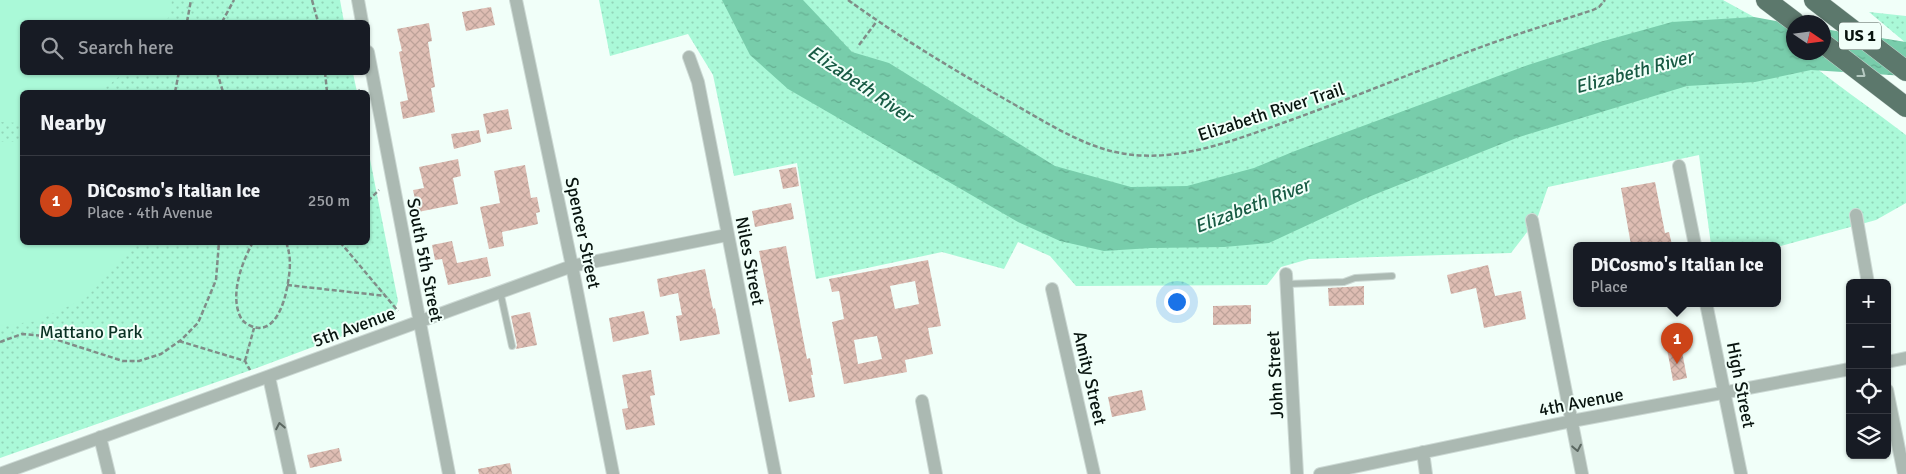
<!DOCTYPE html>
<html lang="en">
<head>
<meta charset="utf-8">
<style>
	:root { --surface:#171b24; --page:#20242c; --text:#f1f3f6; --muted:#9ea1a6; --line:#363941; --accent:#cc4418 }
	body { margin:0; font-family:Signika,sans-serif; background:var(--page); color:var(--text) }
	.controls { position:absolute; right:15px; bottom:15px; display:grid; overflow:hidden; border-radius:8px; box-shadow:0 1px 4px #0004 }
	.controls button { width:45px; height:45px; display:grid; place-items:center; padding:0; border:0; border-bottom:1px solid var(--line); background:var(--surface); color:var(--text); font:25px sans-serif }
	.compass { position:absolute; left:1786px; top:15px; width:45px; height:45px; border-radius:50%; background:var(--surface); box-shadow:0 1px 4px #0004; rotate:103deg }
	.you { position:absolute; left:1176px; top:301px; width:18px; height:18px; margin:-12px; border:4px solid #fff; border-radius:50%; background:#1a73e8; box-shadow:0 0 0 8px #1a73e833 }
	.badge { display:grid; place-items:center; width:32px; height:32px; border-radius:50%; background:var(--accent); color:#fff; font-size:16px; font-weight:700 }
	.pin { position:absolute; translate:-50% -41px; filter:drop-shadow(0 1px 2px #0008) }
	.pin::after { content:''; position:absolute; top:26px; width:18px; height:15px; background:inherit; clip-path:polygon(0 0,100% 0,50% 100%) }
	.popup { position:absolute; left:1573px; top:242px; width:208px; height:65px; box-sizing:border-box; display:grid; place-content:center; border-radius:8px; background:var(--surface); filter:drop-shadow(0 1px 4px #0005); font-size:16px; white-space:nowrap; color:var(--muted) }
	.popup b { font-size:19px; color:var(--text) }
	.popup::after { content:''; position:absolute; left:50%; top:100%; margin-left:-10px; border:10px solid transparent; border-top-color:var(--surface) }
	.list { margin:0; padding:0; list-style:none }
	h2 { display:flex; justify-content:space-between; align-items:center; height:65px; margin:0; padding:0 20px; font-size:21px }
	h2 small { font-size:16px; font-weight:400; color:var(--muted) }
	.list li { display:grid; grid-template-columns:32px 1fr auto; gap:15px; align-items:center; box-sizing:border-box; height:90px; padding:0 20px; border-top:1px solid var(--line) }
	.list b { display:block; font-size:19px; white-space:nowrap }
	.list p { margin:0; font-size:16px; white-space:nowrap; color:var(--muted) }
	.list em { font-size:16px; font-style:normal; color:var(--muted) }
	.icon { flex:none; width:28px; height:28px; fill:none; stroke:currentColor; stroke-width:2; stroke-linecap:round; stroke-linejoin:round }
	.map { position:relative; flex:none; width:1906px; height:474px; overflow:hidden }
	.search { position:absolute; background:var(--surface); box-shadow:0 1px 4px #0004; left:20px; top:20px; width:350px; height:55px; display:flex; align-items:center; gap:12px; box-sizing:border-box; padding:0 18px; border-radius:8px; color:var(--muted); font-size:19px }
	.panel { position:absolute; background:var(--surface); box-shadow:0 1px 4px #0004; left:20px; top:90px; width:350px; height:155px; border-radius:8px }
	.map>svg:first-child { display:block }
	.grass { fill:url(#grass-dots) }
	.pitch { fill:#aaf9d8 }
	.water { fill:url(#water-ripples) }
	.building { fill:url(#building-cross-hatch); fill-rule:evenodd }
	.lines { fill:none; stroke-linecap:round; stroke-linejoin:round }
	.service-casing { stroke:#ccd9d4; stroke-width:8 }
	.minor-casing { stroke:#ccd9d4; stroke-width:14 }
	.trunk-casing { stroke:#ccd9d4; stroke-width:21 }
	.path { stroke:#808d88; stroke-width:2.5; stroke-dasharray:5 2.5; stroke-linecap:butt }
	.service { stroke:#abb9b2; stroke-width:6 }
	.minor { stroke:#abb9b2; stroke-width:12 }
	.trunk { stroke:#5c786c; stroke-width:20 }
	.oneway { stroke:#b5c9c1 }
	.oneway2 { stroke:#5a6660 }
	.labels { text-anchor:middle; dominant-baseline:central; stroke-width:4; stroke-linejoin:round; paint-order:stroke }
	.shield { fill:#f1fff9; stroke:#4e5a55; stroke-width:1 }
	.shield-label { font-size:16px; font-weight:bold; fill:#08140f }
	.street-label { font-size:18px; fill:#08140f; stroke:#f1fff9 }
	.park-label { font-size:18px; fill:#0a3224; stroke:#f1fff9 }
	.water-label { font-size:19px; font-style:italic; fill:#185b44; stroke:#f1fff9 }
</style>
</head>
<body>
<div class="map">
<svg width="1906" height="474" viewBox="0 0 1906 474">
	<defs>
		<pattern id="grass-dots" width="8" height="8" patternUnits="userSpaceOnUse" patternTransform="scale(1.25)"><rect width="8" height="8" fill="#aaf9d8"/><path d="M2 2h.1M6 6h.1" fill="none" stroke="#91d5b8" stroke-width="1.8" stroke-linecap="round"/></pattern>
		<pattern id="water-ripples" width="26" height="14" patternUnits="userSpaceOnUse" patternTransform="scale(1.25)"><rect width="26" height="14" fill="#78cdab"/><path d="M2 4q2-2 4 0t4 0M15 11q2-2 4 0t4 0" fill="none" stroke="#66af92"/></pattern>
		<pattern id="building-cross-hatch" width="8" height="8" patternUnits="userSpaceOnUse" patternTransform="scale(1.25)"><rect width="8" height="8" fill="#debdb3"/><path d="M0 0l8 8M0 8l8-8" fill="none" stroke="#bda299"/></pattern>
	</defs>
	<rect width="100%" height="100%" fill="#f1fff9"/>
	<!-- grass -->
	<path class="grass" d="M0 0H340L344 22H22V72L353 73 357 92H22V242H368V149L398 301 395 309 396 316 251 370 0 458Z
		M599 0H1723L1754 17 1793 49 1794 52 1797 53C1832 82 1870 107 1906 135V203L1876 220 1777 247V245H1711L1699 155 1548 187 1537 219 1511 253 1309 259 1281 267 1267 285 1076 286 1050 256 1018 242 1004 269 942 252 816 279 797 163 734 176 713 75 688 34 610 56Z
		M1869 12 1906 16V43Z"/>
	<!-- pitch -->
	<path class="pitch" d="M0 0H172L169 17 165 22H22V72L123 73 101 92H22V123L0 122Z
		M0 142H22V242L133 243 119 263 86 298 37 321 0 326Z"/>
	<!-- water -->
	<path class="water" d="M722 0H803L852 52 889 63 1055 166 1131 187 1187 186 1254 168 1295 151 1528 65 1600 42 1672 22 1754 17 1793 24 1794 52H1824V29L1906 42V76L1811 70 1755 82 1687 86 1519 137 1366 198 1269 243 1224 247 1151 248 1104 251 1060 241 1018 222 788 89 750 55Z"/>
	<!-- building -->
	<path class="building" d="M491 7 495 25 466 31 462 12Z
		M429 23 432 41 428 42 435 87 431 88 435 112 403 119 400 102 408 100 399 52 402 51 397 29Z
		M508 109 512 129 487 134 483 114Z
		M479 130 481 142 454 149 451 134Z
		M458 159 461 176 453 178 458 204 418 212 413 190 424 188 419 167Z
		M525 165 531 198 537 197 540 212 536 213 538 224 502 232 504 246 489 249 480 207 500 203 494 171Z
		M796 167 799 186 783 189 779 170Z
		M1655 182 1665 233 1669 232 1672 245H1631L1621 188Z
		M791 203 794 219 755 227 752 211Z
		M452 241 457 263 487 257 491 276 448 285 442 259 435 260 432 245Z
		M786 246 803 338 807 359 810 358 813 375H811L815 397 789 402 759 251Z
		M928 260 941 326 928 328 933 354 905 360 907 372 844 384 832 322 844 319 839 291 832 292 829 279ZM915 281 919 304 895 309 890 286ZM877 336 882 359 858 364 854 340Z
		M1488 265 1495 296 1521 291 1526 319 1484 328 1476 288 1451 294 1447 275Z
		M705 269 713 309 715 308 720 334 680 341 676 316 682 315 678 293 660 297 657 279Z
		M1364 286V305L1329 306 1328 288Z
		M1251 305V324L1213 325V306Z
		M644 311 649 334 613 342 609 318Z
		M530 312 537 345 516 349 517 345 511 316Z
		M1681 346 1687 378 1673 381 1667 349Z
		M651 370 655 395 650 396 655 425 626 430 622 409 628 408 622 375Z
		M1142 390 1146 410 1112 417 1108 397Z
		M339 448 342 461 310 468 307 455Z
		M510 463 512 474H479L478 469Z"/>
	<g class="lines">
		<defs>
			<path id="service" d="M1287 284 1344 282 1355 278 1392 276
				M500 291 512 346"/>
			<path id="minor" d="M358 0 362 22
				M516 0 572 266 613 474
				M368 52 449 474
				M689 57 698 82 775 474
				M1679 166 1695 245
				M1856 215 1868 283
				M1532 220 1582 474
				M1286 274 1297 474
				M1052 289 1094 474
				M1706 303 1741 474
				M1887 362 1906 358
				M269 377 290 474
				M1887 390 1904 474
				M922 401 936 474
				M100 437 109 474
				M1423 452 1426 474
				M0 474 572 266 727 235
				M1320 474 1572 421 1850 369"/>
			<path id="trunk" d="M1766 0 1795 22
				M1814 0 1906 71
				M1824 44 1906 107"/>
		</defs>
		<!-- service casing -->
		<use href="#service" class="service-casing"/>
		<!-- minor casing -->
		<use href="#minor" class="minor-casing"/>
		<!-- trunk casing -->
		<use href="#trunk" class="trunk-casing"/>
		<!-- path -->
		<path class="path" d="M312 0 318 22
			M848 0C902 39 959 73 1017 106 1049 124 1083 146 1120 153 1178 164 1237 139 1291 120 1352 98 1412 73 1473 50 1513 35 1553 23 1593 10L1599 7 1605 0
			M187 22 191 0
			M222 22 234 0
			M859 45 877 21
			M217 72 223 92
			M325 72 327 92
			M175 92 179 72
			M357 92 360 90
			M368 201 379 190
			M253 242C242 262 230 294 240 316 242 321 246 324 251 326 274 336 284 304 287 288 290 272 292 258 286 242
			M340 242 398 311
			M287 285 386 296
			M179 341 245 361 250 370
			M0 342 22 334 45 336 123 361H139L161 354 181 340 198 323 216 280 219 242
			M245 361 254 328"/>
		<!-- service -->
		<use href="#service" class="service"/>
		<!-- minor -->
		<use href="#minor" class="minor"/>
		<!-- trunk -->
		<use href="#trunk" class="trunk"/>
	</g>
	<!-- one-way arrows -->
	<defs><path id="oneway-chevron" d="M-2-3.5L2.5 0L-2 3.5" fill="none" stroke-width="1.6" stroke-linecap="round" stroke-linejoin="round" transform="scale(1.25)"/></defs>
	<use class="oneway" href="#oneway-chevron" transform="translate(1862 74) rotate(37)"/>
	<g class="oneway2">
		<use href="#oneway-chevron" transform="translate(280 426) rotate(-101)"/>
		<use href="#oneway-chevron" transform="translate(1577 448) rotate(79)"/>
	</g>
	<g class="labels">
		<!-- shield labels -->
		<rect class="shield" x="1839" y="22.5" width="42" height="27" rx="4"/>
		<g class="shield-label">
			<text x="1860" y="36">US 1</text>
		</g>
		<!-- street labels -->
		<g class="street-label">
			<text transform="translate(1271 112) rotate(-18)">Elizabeth River Trail</text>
			<text transform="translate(583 233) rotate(78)">Spencer Street</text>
			<text transform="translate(425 260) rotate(79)">South 5th Street</text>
			<text transform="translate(750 261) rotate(79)">Niles Street</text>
			<text transform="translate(354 327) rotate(-20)">5th Avenue</text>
			<text transform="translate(1275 375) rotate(-93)">John Street</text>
			<text transform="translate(1090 378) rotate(77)">Amity Street</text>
			<text transform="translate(1741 385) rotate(79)">High Street</text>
			<text transform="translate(1581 402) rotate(-11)">4th Avenue</text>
		</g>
		<!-- park labels -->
		<g class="park-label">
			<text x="91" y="332">Mattano Park</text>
		</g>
		<!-- water labels -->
		<g class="water-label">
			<text transform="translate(1634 72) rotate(-15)">Elizabeth River</text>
			<text transform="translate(860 84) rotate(34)">Elizabeth River</text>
			<text transform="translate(1252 206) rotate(-21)">Elizabeth River</text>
		</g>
	</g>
</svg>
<div class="controls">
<button>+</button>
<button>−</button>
<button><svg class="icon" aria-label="locate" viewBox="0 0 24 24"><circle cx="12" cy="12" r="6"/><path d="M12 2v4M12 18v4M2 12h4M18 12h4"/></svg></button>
<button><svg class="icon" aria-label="layers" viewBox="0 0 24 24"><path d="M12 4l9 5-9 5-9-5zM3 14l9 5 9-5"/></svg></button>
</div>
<svg class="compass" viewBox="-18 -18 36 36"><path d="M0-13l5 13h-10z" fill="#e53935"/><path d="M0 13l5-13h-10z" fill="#9ea1a6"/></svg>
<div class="you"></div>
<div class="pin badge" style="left:1677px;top:364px">1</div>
<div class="popup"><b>DiCosmo's Italian Ice</b>Place</div>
<div class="search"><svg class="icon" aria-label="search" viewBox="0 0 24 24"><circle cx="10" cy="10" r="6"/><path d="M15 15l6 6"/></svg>Search here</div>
<section class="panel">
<h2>Nearby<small></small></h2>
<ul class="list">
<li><span class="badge">1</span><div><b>DiCosmo's Italian Ice</b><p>Place · 4th Avenue</p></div><em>250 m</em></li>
</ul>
</section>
</div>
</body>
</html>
